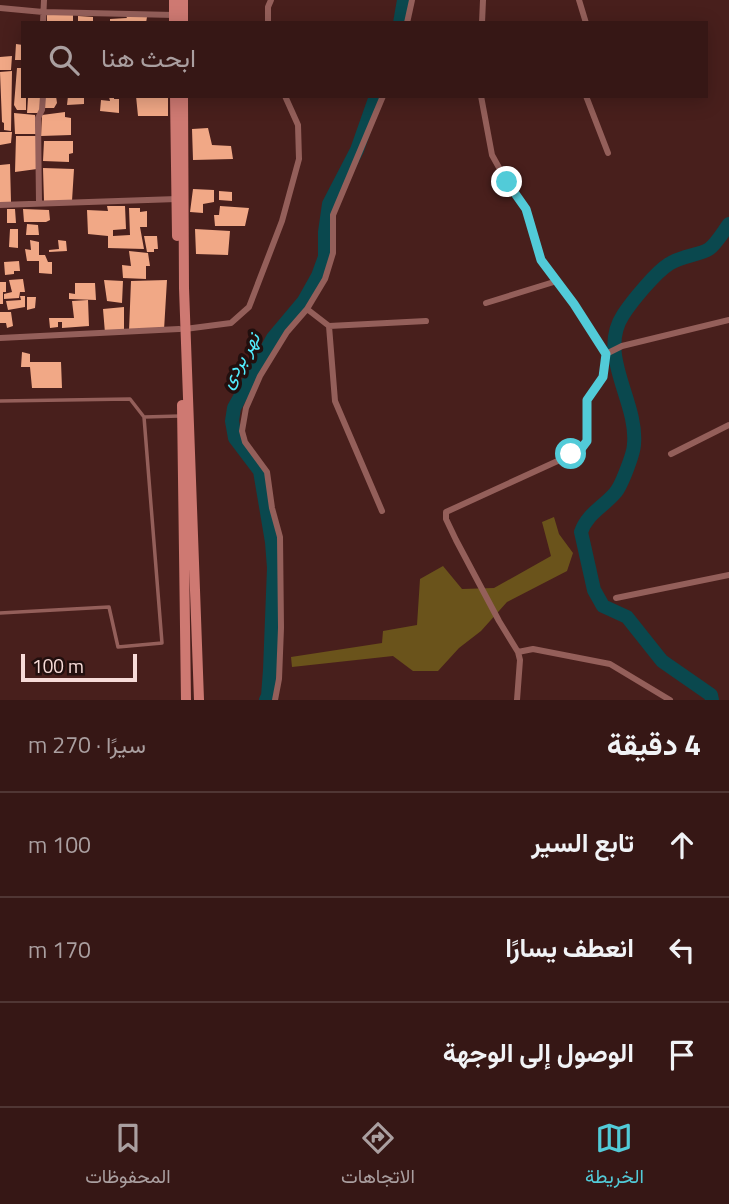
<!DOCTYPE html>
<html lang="ar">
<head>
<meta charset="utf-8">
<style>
	:root { --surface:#361715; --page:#412422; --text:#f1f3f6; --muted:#aa9fa0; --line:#503634; --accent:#52cbd8 }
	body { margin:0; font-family:"Titillium Web",Vazirmatn,sans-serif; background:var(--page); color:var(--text); direction:rtl }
	.scale { position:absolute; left:21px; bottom:18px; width:116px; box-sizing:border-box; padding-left:7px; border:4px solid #f7dbd8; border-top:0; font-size:19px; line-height:24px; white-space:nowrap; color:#f7dbd8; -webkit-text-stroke:5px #220f0e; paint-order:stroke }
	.stop { position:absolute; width:21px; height:21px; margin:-16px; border:5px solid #52cbd8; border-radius:50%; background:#fff }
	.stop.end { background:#52cbd8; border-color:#fff; box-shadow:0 2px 7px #0008 }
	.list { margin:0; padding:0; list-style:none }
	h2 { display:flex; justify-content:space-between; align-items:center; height:91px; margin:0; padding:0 28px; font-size:30px }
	h2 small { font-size:23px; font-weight:400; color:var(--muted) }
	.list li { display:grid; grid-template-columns:46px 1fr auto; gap:21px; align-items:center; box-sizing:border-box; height:105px; padding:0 28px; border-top:2px solid var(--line) }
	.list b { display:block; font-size:26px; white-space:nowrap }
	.list em { font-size:23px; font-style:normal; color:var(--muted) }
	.icon { flex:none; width:38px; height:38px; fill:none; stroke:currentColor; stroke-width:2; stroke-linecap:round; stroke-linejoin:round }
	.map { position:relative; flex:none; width:729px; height:700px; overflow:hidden; direction:ltr }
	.search { position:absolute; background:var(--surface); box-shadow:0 4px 18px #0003; left:21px; right:21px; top:21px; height:77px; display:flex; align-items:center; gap:18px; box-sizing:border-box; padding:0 24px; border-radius:0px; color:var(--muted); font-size:26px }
	.sheet { height:406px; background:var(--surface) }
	nav { display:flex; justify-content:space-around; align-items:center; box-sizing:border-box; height:98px; border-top:2px solid var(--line); background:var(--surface); font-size:19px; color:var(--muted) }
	nav a { display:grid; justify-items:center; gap:4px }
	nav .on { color:var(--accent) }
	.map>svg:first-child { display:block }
	.forest { fill:#6a531b }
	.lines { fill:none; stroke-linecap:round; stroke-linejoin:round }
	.river { stroke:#0a484e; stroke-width:14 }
	.building { fill:#f1a886 }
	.service { stroke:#945f5a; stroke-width:3.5 }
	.minor { stroke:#945f5a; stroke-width:6 }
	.secondary { stroke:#ce7972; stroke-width:10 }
	.route { stroke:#52cbd8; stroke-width:9 }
	.labels { text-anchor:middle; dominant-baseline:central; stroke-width:7; stroke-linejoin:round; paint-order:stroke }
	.water-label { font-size:19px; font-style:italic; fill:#52ecfd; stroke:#220f0e }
</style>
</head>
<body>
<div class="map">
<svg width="729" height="700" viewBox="0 0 729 700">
	<rect width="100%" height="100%" fill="#481f1c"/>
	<!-- forest -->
	<path class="forest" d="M554 517 559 534 573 553 567 571 507 602 481 631 459 648 438 671H413L393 656 292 667 291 657 382 643 383 631 417 625 420 579 443 566 462 589 494 588 551 556 542 522Z"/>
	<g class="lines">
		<!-- river -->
		<path class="river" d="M400 23 404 0
			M266 700 268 696 270 670 274 568 272 542 260 471 235 438 232 421 234 408 273 338 304 301 318 276 325 257V232L329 204 357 150 376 96
			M712 700 711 695 662 661 627 617 603 606 594 590 581 532C587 514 603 507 615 493 621 487 634 453 634 444 638 401 597 355 623 315 632 301 656 272 669 264 681 256 700 255 709 249 717 243 723 232 729 224"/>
	</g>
	<!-- building -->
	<path class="building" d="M47 15H73V23H47Z
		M78 16 93 17V23H78Z
		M126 16 147 17 146 23H110V19L127 18Z
		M16 44 23 45V60H15Z
		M12 56 11 70H0V57Z
		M17 68H23V96H26V110H17L14 105Z
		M12 71 11 131 4 130V123L2 122 0 72Z
		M45 96H56L57 103 54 108H44Z
		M68 96H84V104L67 105Z
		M114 96V99H119V113L100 111 101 100 110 101 109 97Z
		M136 96H168V116H138Z
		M28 98H41L40 113H27Z
		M65 112V117L71 118V135L41 136 42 115Z
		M14 113 35 115 36 134H15Z
		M208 128 212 145 231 146 233 159 193 160 192 129Z
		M0 132H12L11 143 0 145Z
		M16 136H37V169L15 172Z
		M44 141H73V153L69 154V162L43 161Z
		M10 164 11 202H0V165Z
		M43 168 74 169 72 201H44Z
		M193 189 214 190V202L203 204V213L190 212Z
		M219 191 232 192V201L219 200Z
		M107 206H125L126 229 113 230V236L130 235 129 208H140V212L147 211V227H140L144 249 108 248V236L88 234 87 210 108 211Z
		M220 206 249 208 245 226H215L214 215H219Z
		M7 209H15L16 223H7Z
		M23 209 49 210 50 220 46 222H24Z
		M27 224 38 225 39 235H26Z
		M10 229H18V248L9 247Z
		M195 229 230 231 228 255 196 254Z
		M144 236H157L158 249H154V252H147Z
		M30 240 39 242V255H45L48 262H52V274L39 273V261H27L25 249 31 250Z
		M58 240 66 241 67 251 49 252V250L59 249Z
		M129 251 148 253 150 266H146V279L123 278 122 265 131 266Z
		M19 261 20 271H14V274L5 275 4 262Z
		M23 279 25 292H20L19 298 4 299V294L12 292 9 280Z
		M104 280 123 281 122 303 107 301Z
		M167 280 164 330 129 331 131 281Z
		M0 282H6V292H3V304H0Z
		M75 283H95L96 300 69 299V293L75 294Z
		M20 296H25V307L8 310 6 301 21 300Z
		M27 297H36L35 308 27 310Z
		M88 300 89 326 62 328V322H58V327L50 328 49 318H74L72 301Z
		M124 307V332L105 333 103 309Z
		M0 312H11L13 326 7 328 6 323H0Z
		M22 352 30 354V362H61L62 388H32L30 367H21Z"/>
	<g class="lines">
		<!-- service -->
		<path class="service" d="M0 401 130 399 144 417 162 643 118 647 109 607 0 613
			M144 417 180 416"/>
		<!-- minor -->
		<path class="minor" d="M579 0 586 23
			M0 8 43 12 174 15
			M43 23 44 0
			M268 23V7L271 0
			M407 23 412 0
			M482 23 483 0
			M481 96 492 155 507 182 526 209 542 260 574 304 606 354
			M586 96 608 153
			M39 203 38 118 42 110 43 96
			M0 205 177 199
			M486 303 557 281
			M307 309 329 326 335 401 382 511
			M329 326 426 321
			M185 329 231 323 249 307 282 221 299 159 298 125 285 96
			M0 338 179 329
			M671 454 729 425
			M616 598 729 575
			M518 652 533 649 610 664 670 700
			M275 700 279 679 281 628 280 537 272 508 267 472 245 442 242 431 246 408 260 376 287 332 307 309 325 279 333 253V215L383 96
			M517 700 520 660 518 652 499 621 456 540 446 519V512L562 459 585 445 588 434 587 400 603 377 606 354 622 346 729 320"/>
		<!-- secondary -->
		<path class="secondary" d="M174 0V23
			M183 0V23
			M175 96 177 236
			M183 96 184 288 199 700
			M182 405 186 700"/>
	</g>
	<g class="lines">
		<!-- route -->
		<path class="route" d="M507 182 526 209 541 260 574 304 606 354 603 377 587 400V441L581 449 571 454"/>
	</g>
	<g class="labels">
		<!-- water labels -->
		<g class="water-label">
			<text transform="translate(239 360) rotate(-60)">نهر بردى</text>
		</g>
	</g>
</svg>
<div class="scale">100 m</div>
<div class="stop" style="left:571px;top:454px"></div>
<div class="stop end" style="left:507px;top:182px"></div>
<div class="search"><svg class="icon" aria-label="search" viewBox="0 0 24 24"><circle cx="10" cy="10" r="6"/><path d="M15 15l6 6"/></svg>ابحث هنا</div>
</div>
<section class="sheet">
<h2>4 دقيقة<small>سيرًا · 270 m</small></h2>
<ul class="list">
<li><svg class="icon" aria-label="ahead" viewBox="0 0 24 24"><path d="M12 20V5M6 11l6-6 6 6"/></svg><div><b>تابع السير</b></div><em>100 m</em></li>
<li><svg class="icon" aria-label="left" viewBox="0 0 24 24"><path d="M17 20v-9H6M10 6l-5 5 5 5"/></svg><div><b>انعطف يسارًا</b></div><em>170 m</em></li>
<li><svg class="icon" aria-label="arrive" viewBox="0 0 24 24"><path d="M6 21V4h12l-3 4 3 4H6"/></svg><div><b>الوصول إلى الوجهة</b></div></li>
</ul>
</section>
<nav>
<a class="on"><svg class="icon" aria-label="map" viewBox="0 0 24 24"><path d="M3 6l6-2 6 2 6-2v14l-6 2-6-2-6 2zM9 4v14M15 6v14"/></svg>الخريطة</a>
<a><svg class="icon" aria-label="directions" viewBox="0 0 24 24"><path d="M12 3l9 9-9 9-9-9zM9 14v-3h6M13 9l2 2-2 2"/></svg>الاتجاهات</a>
<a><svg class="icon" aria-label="saved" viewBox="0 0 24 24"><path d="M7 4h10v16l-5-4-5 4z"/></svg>المحفوظات</a>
</nav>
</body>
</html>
